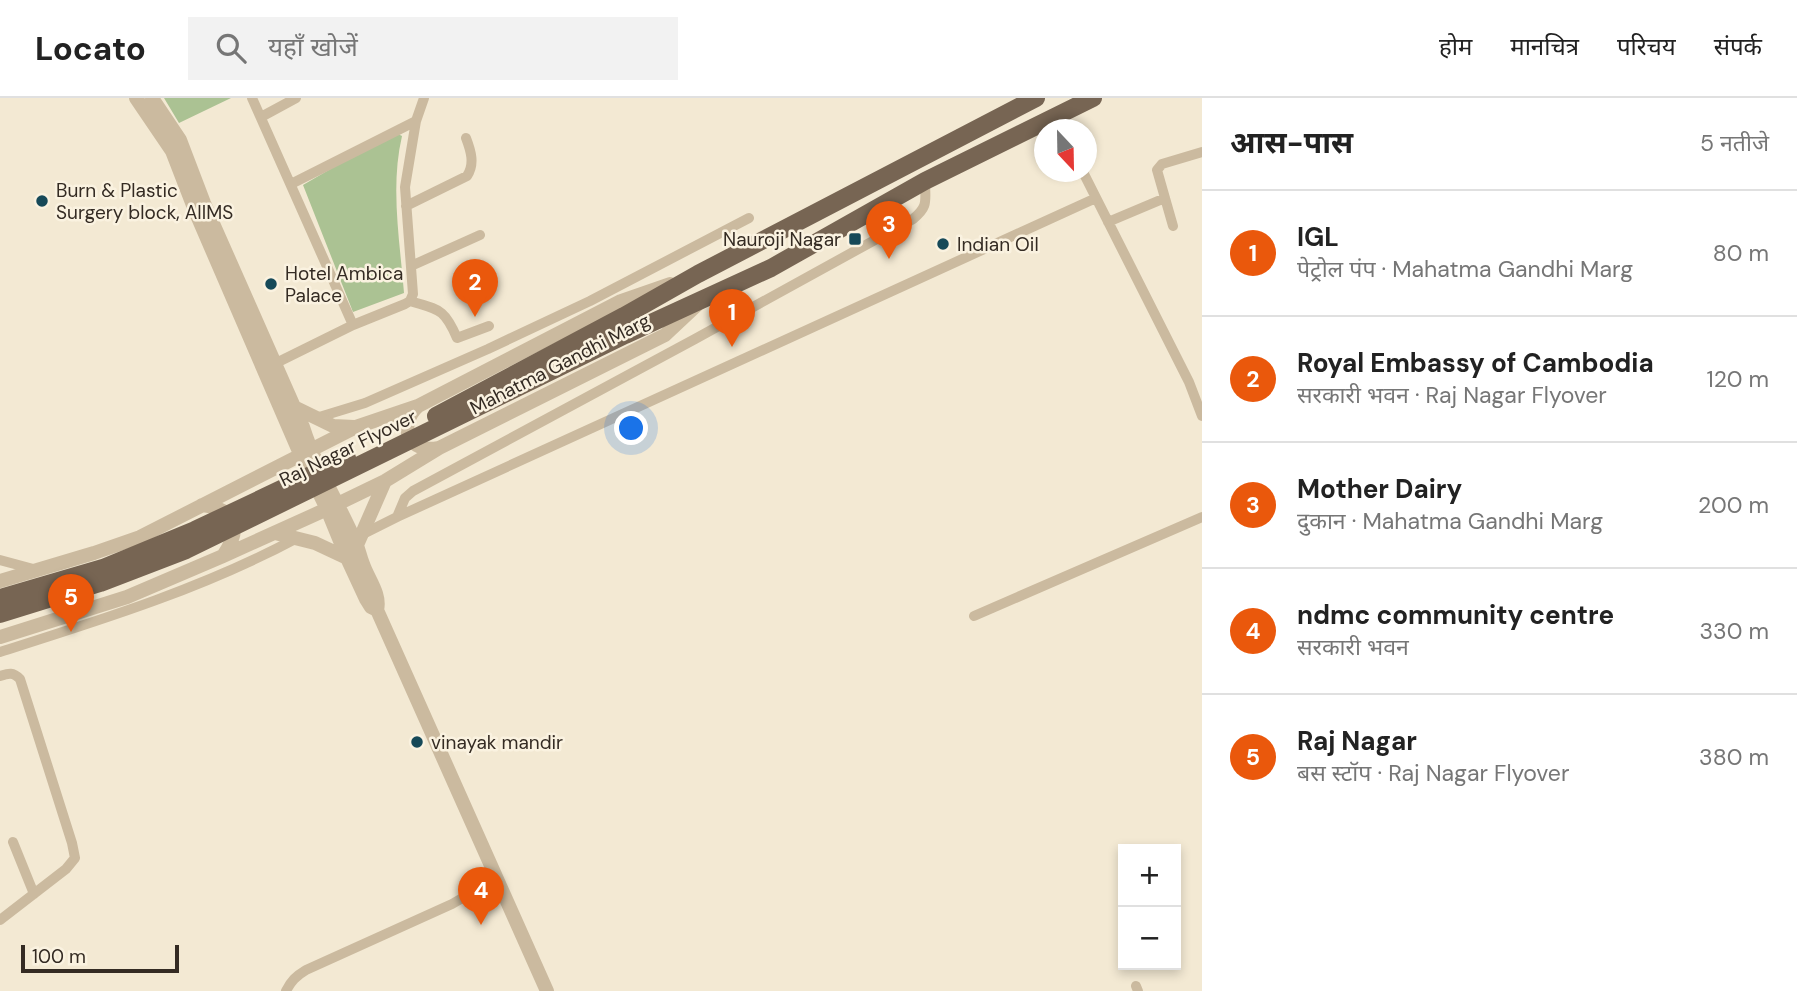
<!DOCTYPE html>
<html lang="hi">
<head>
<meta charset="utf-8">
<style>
	:root { --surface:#fff; --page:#f2f2f2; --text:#222; --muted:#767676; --line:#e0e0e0; --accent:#ea580c }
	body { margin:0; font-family:"DM Sans","Noto Sans Devanagari",sans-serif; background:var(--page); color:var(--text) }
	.controls { position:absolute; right:21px; bottom:21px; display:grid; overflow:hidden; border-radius:0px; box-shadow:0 4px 10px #0003 }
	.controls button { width:63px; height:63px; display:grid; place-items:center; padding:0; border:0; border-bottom:2px solid var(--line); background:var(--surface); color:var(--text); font:35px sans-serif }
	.compass { position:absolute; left:1034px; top:21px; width:63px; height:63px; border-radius:50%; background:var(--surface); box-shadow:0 4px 10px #0003; rotate:158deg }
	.scale { position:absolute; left:21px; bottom:18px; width:158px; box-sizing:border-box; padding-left:7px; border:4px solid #342b23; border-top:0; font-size:19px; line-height:24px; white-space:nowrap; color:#342b23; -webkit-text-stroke:5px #faf2e0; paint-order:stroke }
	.you { position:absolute; left:632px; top:331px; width:24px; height:24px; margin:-18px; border:5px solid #fff; border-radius:50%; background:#1a73e8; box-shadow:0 0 0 10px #1a73e833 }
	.badge { display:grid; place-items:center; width:46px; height:46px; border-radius:50%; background:var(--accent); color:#fff; font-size:23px; font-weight:700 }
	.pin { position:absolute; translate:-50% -58px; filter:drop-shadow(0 2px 4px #0008) }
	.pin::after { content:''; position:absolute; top:37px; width:24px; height:21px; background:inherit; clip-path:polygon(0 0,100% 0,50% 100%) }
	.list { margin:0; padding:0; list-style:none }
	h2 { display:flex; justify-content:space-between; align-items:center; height:91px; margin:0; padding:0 28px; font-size:30px }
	h2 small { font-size:23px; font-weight:400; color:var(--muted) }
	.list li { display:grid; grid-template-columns:46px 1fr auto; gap:21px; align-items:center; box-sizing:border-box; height:126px; padding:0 28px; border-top:2px solid var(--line) }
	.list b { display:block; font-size:26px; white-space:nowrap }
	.list p { margin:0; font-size:23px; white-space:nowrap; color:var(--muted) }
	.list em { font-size:23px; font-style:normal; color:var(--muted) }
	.icon { flex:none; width:38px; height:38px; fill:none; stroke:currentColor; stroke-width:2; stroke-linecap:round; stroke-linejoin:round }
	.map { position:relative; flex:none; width:1202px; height:893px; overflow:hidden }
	header { display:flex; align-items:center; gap:42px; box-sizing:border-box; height:98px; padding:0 35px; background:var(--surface); border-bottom:2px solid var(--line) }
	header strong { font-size:33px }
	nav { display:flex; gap:38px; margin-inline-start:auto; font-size:24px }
	.search { width:490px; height:63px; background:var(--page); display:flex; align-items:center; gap:18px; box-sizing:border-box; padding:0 24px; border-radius:0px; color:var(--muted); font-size:26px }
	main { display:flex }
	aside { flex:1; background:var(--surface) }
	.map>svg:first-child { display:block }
	.green { fill:#abc293 }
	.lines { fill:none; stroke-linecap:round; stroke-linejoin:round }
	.minor { stroke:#cbba9f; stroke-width:10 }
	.tertiary { stroke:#cbba9f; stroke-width:14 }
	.primary { stroke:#776553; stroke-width:18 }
	.poi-dot { fill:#164958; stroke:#faf2e0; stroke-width:2.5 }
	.labels { text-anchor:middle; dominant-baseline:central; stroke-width:5; stroke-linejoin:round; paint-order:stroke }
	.poi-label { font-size:19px; fill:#342b23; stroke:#faf2e0; text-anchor:start }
	.street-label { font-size:19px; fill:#342b23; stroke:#faf2e0 }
</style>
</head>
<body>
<header>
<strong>Locato</strong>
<div class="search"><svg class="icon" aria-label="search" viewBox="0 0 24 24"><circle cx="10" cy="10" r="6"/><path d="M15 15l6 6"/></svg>यहाँ खोजें</div>
<nav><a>होम</a><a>मानचित्र</a><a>परिचय</a><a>संपर्क</a></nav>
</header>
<main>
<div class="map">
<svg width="1202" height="893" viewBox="0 0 1202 893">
	<rect width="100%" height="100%" fill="#f3e9d3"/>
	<!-- green -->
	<path class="green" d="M164 0H231L179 25Z
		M394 34 402 38C390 89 400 144 404 195L353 214 303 87Z"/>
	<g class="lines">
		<!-- minor -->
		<path class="minor" d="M252 0 353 227
			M1061 15 1069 32
			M261 19 296 0
			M1083 74 1189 284 1202 318
			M291 86 416 23
			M406 108 467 78C475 66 471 53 466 40
			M1108 124 1165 100
			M1173 128 1157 72 1162 66 1202 54
			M411 168 480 137
			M410 203C439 212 444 210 457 240L489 228
			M268 269 353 227 405 206 410 203 413 196 405 89 416 23 424 0
			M316 320 365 305 488 251 590 203 749 120
			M397 419 405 400 413 393 695 241 913 121C929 108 925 103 925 83
			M361 437 397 419 1096 100
			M0 462 37 472
			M974 518 1202 419
			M0 554C101 522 204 490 297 440
			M0 578C9 575 13 574 20 581L72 745 75 760 66 771 0 822
			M13 744 34 796
			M1136 888 1138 893
			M286 893C291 883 296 878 306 872L452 806 497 780"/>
		<!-- tertiary -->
		<path class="tertiary" d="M136 0 172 53 196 115 301 358 327 411 347 460 366 501 371 509 377 512
			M152 0 180 42 204 105 303 329C316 370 339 406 356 445 359 452 360 459 363 466 368 481 381 496 377 512L547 893
			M418 308C397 327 409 356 438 350
			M294 309 333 328 354 329
			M202 407C237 411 242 431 223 458
			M275 435 315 445 347 460
			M357 447 385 383
			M0 483 94 455 140 439 356 329 418 308 621 203 670 186
			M0 539 127 499 223 458 327 411 385 383 439 350 665 237 697 207"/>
		<!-- primary -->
		<path class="primary" d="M436 318 624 218 698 176 1036 0
			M0 500 103 470 195 432 347 360
			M0 516 100 485 186 452 625 237 771 170 925 83 1093 0"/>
	</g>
	<!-- markers -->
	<g class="poi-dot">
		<circle cx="42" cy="103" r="7"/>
		<rect x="848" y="134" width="14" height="14" rx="3.5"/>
		<circle cx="943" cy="146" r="7"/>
		<circle cx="271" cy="186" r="7"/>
		<circle cx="417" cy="644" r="7"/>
	</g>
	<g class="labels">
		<!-- poi labels -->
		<g class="poi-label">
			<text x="56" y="92">Burn &amp; Plastic<tspan x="56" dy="22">Surgery block, AIIMS</tspan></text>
			<text x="841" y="141" text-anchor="end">Nauroji Nagar</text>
			<text x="957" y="146">Indian Oil</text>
			<text x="285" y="175">Hotel Ambica<tspan x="285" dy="22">Palace</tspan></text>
			<text x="431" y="644">vinayak mandir</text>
		</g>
		<!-- street labels -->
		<g class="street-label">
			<text transform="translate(560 266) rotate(-27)">Mahatma Gandhi Marg</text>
			<text transform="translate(348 350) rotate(-26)">Raj Nagar Flyover</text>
		</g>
	</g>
</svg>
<div class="controls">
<button>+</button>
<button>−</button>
</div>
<svg class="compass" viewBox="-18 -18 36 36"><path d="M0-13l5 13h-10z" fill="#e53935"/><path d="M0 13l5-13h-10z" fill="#767676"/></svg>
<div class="scale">100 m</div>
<div class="you"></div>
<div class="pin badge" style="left:732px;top:249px">1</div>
<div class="pin badge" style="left:475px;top:219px">2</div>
<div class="pin badge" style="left:889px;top:161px">3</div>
<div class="pin badge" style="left:481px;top:827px">4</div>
<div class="pin badge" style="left:71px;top:534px">5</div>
</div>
<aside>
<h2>आस-पास<small>5 नतीजे</small></h2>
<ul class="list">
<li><span class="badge">1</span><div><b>IGL</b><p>पेट्रोल पंप · Mahatma Gandhi Marg</p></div><em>80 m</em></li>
<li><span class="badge">2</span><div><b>Royal Embassy of Cambodia</b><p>सरकारी भवन · Raj Nagar Flyover</p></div><em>120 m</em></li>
<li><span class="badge">3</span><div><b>Mother Dairy</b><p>दुकान · Mahatma Gandhi Marg</p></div><em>200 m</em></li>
<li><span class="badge">4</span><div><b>ndmc community centre</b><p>सरकारी भवन</p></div><em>330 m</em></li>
<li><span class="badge">5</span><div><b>Raj Nagar</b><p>बस स्टॉप · Raj Nagar Flyover</p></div><em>380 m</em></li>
</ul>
</aside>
</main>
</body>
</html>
